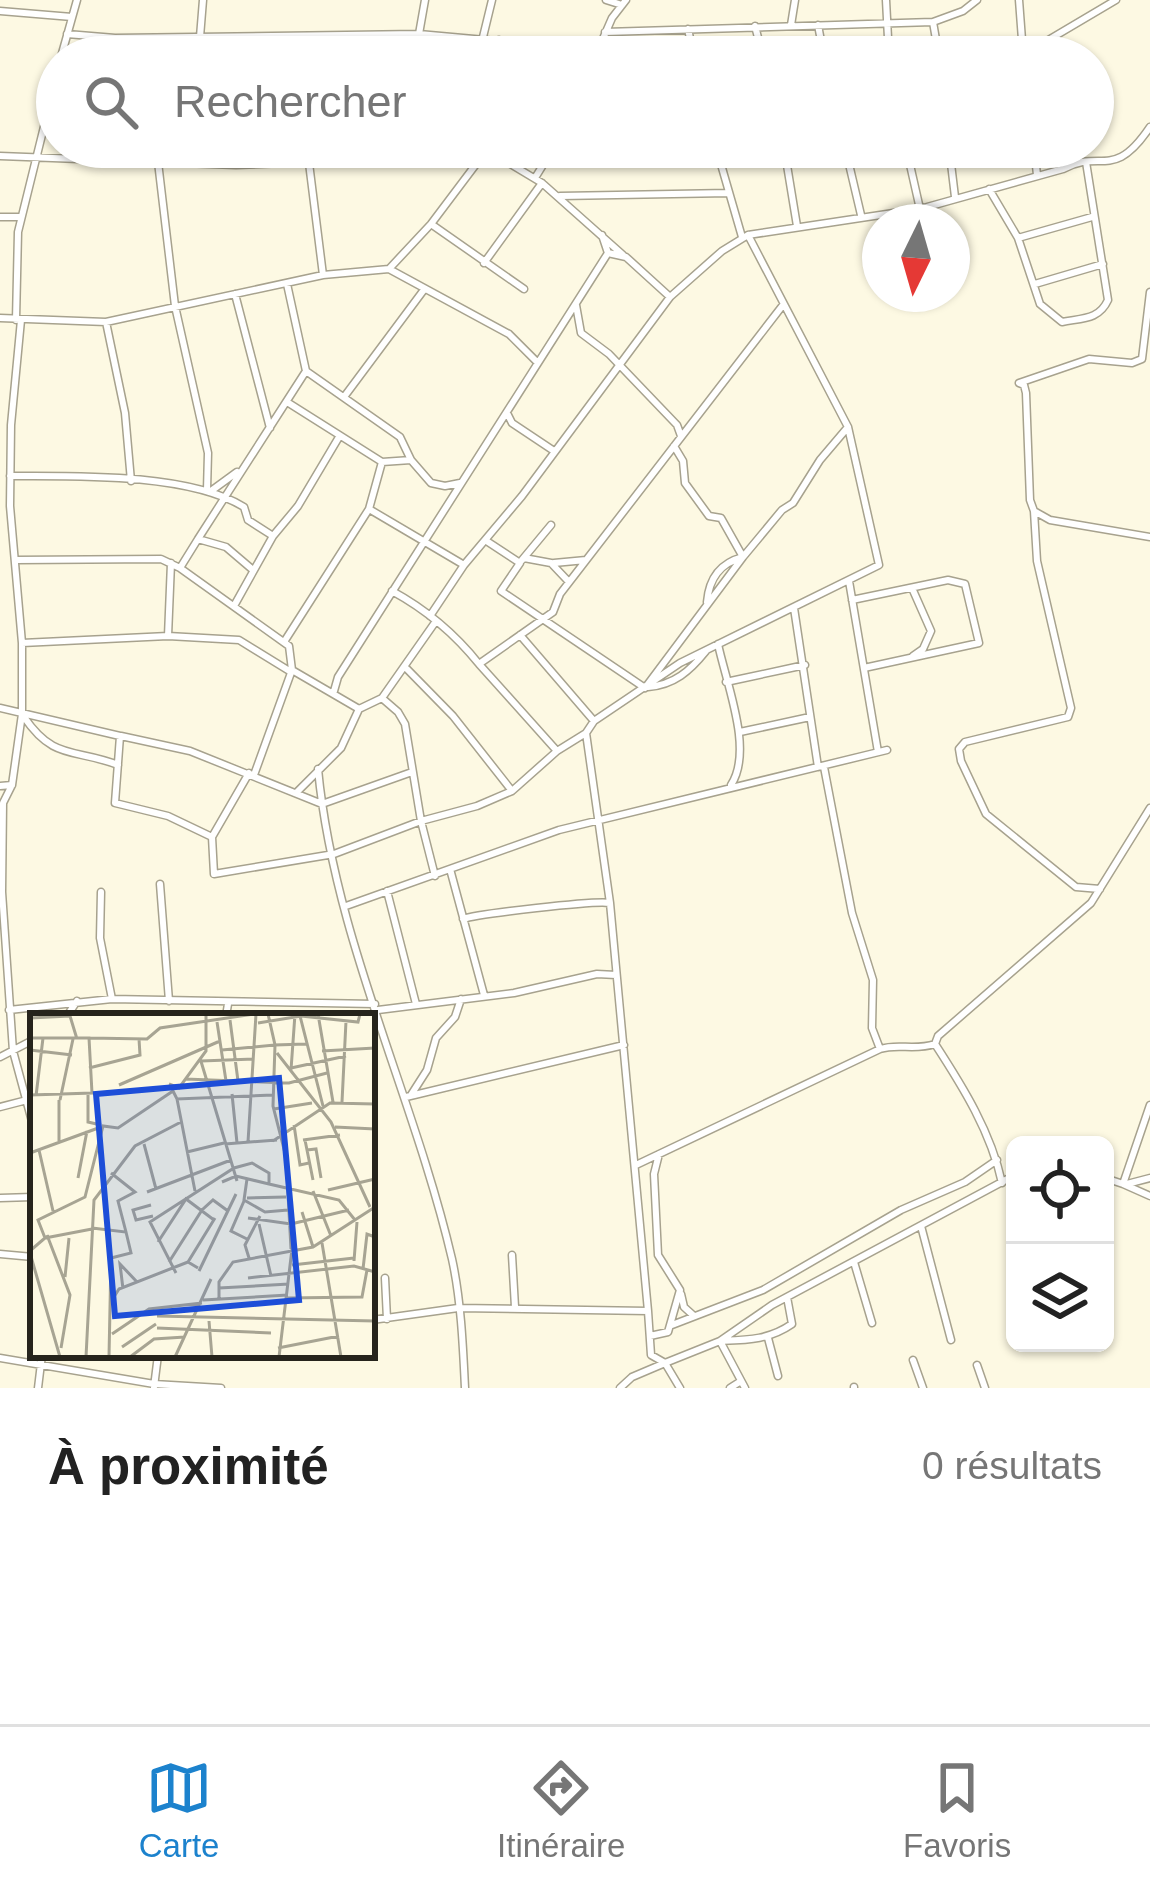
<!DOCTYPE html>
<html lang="fr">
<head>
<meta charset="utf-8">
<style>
	:root { --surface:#fff; --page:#f6f6f6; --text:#222; --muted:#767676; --line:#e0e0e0; --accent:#1c82cd }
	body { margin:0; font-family:Helvetica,sans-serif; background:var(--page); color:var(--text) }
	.controls { position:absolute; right:36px; bottom:36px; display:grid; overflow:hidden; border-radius:18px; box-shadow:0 3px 9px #0004 }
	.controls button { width:108px; height:108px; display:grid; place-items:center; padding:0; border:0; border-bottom:3px solid var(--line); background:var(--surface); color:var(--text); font:60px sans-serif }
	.compass { position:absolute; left:862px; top:204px; width:108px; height:108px; border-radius:50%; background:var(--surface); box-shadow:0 3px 9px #0004; rotate:185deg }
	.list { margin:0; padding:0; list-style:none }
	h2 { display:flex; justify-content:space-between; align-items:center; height:156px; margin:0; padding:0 48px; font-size:51px }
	h2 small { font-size:39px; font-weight:400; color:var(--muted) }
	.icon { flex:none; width:66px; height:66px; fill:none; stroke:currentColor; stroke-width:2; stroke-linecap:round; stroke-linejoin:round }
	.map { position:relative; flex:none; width:1150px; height:1388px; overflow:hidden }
	.search { position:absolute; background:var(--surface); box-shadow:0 3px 9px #0004; left:36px; right:36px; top:36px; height:132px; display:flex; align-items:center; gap:30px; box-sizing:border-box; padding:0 42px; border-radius:66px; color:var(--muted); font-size:45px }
	.sheet { height:336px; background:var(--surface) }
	nav { display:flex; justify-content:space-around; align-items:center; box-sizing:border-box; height:168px; border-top:3px solid var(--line); background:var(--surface); font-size:33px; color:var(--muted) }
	nav a { display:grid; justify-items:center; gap:6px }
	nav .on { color:var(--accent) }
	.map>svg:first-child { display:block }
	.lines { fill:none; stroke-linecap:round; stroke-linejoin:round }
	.street-casing { stroke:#a7a28e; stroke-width:9 }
	.street { stroke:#fff; stroke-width:6 }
	.inset-road { fill:none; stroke:#a7a493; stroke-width:3 }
	.view { fill:#1d4ed8; fill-opacity:0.15; stroke:#1d4ed8; stroke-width:6 }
	.inset-edge { fill:none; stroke:#26241c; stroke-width:6 }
</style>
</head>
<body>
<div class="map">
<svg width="1150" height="1388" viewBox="0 0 1150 1388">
	<rect width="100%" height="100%" fill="#fdf9e3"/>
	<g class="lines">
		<defs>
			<path id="street" d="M606 0 622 5
				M886 0 889 57
				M1019 0 1023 53
				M0 11 72 17
				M933 22 939 57
				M791 25 795 0
				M818 25 824 57
				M755 26 763 57
				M688 29 694 57
				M605 32 933 22 963 11 977 0
				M67 34 115 38 419 34 597 50
				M419 34 425 0
				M307 36 313 57
				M200 37 203 0
				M483 37 492 0
				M1023 55 1116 0
				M61 57 77 0
				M124 57 125 38
				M498 57 499 40
				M595 57 612 18 626 0
				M307 147 323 275
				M716 147 742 237
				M784 147 797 226
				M845 147 861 215
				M906 147 920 209
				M949 147 955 197
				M1034 147 1037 175
				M489 151 542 183 623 255
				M0 156 236 165 306 162
				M158 162 175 306 208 453 207 490
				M514 162H546
				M535 178 554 147
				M989 189 1018 238 1040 304 1062 322C1082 318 1099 320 1108 300L1086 162
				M560 196 729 193
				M0 217H20
				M431 224 524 289
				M1018 238 1092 217
				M484 263 542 183
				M389 269 509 334 537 362
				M1035 284 1103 264
				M1150 292 1142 359 1132 363 1089 359 1019 383 1024 385 1026 393 1030 500 1034 511 1050 520 1150 537
				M235 294 270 428
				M670 297 722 251 748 235 920 209 1063 169C1101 148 1113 182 1150 127
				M576 305 581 333 609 354 677 425 681 436
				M0 318 106 322 323 275 389 269 431 224 489 147
				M16 320 18 232 57 74
				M21 320 11 425 10 506 22 643V714L12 785 3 803 2 892 13 1051 33 1125
				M106 322 125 413 131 481
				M306 371 400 437 411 460 431 483 445 486 460 483
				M344 397 423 291
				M507 413 512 423 554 451
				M674 446 683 461 685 483 709 516 721 518 743 557C720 563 709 578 707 602
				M382 462 411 460
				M10 476C76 476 188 473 244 507L248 520 273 536
				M211 491 237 472
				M369 509 464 565
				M1034 511 1037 561 1071 708 1068 717 965 742 959 749 961 761 986 814 1076 887 1100 889
				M198 539 306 371 287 284
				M485 540 520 563 501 591 645 688 743 557 782 510 793 503 820 460 848 427
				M524 558 551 563 569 582
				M16 560 161 559 180 568 289 646 292 670 254 775
				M522 560 551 525
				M554 563 586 560
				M180 568 198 539 226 547 253 570
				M849 581 878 752
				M912 588 931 631 923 649 913 656
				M392 591C427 610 455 634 479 664L553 612 560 594 783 305
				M852 600 948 580 965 584 979 643 864 668
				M234 606 273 536 298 506 339 437
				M794 608 818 767
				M430 616 464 565 522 496 670 297 626 257 608 253
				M520 635 594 721
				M168 636 171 563
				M284 642 369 509 382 462 287 402
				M22 643 168 636 239 640 291 672
				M718 644C726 683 754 750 731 785
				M479 664 557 751
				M405 667 453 716 512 791
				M292 670 359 709
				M726 682 805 665
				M648 687C674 685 690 671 706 651
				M334 691 338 677 608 253 602 235
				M383 699 398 712 405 724 421 821 435 876
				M0 708 120 736 115 803 168 816 212 837 214 874 334 854 421 821 477 806 512 791 557 751 586 733 594 721 680 663 879 565 848 427 748 235
				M24 717C54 761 74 748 118 765
				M740 732 810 717
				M586 733 610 903 648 1311
				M121 736 190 751 322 804 412 772
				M824 767 852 913 873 980 872 1028 880 1049
				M318 769C334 938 414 1096 452 1259 461 1300 463 1346 465 1388
				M0 786 12 785
				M296 793 341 748 359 709 382 698 436 621
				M212 837 249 773
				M450 869 484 995
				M160 884 169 1001
				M387 891 416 1004
				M101 892 100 938 112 999
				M346 906 559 830 887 750
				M463 919C476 914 597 900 610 903
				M9 1010 112 999 375 1004
				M378 1010 514 993 597 974 616 975
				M67 1016 77 1001
				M226 1016 228 1004
				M935 1044C963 1087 991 1132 1002 1183
				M0 1057 33 1040
				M411 1095 427 1070 436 1038 455 1017 461 999
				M406 1097 624 1045
				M0 1107 27 1100
				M636 1165 880 1049C899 1043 913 1051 935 1044L938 1036 1091 903 1150 808
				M1105 1178 1123 1184 1150 1105
				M1123 1184 1150 1196
				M1127 1184 1150 1178
				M0 1198 33 1197
				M921 1226 951 1340
				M0 1254 33 1257
				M512 1255 515 1307
				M854 1262 872 1323
				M385 1278 387 1319
				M681 1294 684 1307 694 1316
				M372 1320 458 1308 648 1311 651 1355 665 1363 720 1341 772 1305 1015 1175
				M672 1325 763 1290 901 1210 965 1182 997 1160
				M650 1336 668 1332 680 1290 658 1255 654 1174 659 1154
				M768 1338 778 1376
				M0 1358 154 1384 221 1388
				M913 1360 923 1388
				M977 1365 985 1388
				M154 1387 158 1355
				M854 1387V1388
				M38 1388 42 1355
				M620 1388 632 1377 665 1363 680 1388
				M730 1388 741 1381
				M745 1388 720 1341C747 1340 769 1340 792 1324L787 1297"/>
		</defs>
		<!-- street casing -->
		<use href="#street" class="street-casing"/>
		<!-- street -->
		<use href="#street" class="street"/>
	</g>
	<!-- overview -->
	<g transform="translate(30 1013)">
		<rect width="345" height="345" fill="#fdf9e3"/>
		<path class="inset-road" d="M288 1 303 89M270 3 293 93M0 5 40 3 47 26M200 7 208 68M187 9 196 68M228 10 271 3 328 9 330 1M0 25H59L62 80 0 82M59 25 117 26 130 15 224 1M0 37 42 42M192 37 245 32 238 1M292 38 345 35M247 40 301 109 340 194M170 45 207 168M171 48 224 46M59 55 110 42 109 26M261 55 316 43M261 57 265 1M155 66 259 70 297 60M139 71 149 75 176 38V1M89 72 190 28M202 81 207 130M58 82V109L71 112M6 83 13 25M147 86 165 178M30 87 43 26M312 89 316 8M244 96 282 90M264 112 270 152 279 150M305 114 345 116M273 127 310 122M275 127 283 167M243 128 300 90 345 91M29 129V87M218 129 226 1M114 131 126 176M195 131 247 127M9 137 23 198M277 137 286 136 291 165M157 139 194 130M0 140 71 114M81 160 105 179 88 188 96 219M48 165 57 118M217 166 214 187 235 199 258 197M192 169 206 163 239 171M298 177 345 166M283 178 301 223M117 179 201 147M217 185 256 184M214 188 201 218 217 226M121 192 103 197 106 207 123 203M272 199 283 234M218 205 261 211M229 211 241 263M261 211 319 197M62 215 96 219 101 240 81 245 79 344M17 222 40 282 31 335M15 225 62 216M128 229 156 186 184 207M292 230 311 344M261 236 256 144 243 93 245 32 276 31M1 237 15 225 8 207 55 184 73 113 88 115 143 78 147 86 243 82M0 240 30 344M219 245 215 232 230 203M324 248 327 209M139 249 172 197 183 187 198 198M262 252 324 245M168 255 158 249 185 205M333 256 337 221 345 224M169 258 206 181M146 260 120 209 204 155 222 150 239 160V171L309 187 325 207M35 264 39 225M218 265 324 253 345 259M189 275 259 271M93 276 90 251 108 270M257 285 332 284 337 257M82 287 89 276 158 249M173 287 258 282M189 287V269L203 249 283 234 345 194M127 303 345 308M179 308 182 344M127 315 241 320M82 321 119 296 172 290M92 334 126 311M248 335 309 323M56 344 64 187 105 133 151 109M100 344 124 326 155 324M145 344 181 266M249 344 262 236"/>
		<path class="view" d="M249 65 269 287 85 303 66 81Z"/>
		<rect width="345" height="345" class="inset-edge"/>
	</g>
</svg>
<div class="controls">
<button><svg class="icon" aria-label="locate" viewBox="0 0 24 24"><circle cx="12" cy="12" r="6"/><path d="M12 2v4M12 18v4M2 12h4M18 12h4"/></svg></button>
<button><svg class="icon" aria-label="layers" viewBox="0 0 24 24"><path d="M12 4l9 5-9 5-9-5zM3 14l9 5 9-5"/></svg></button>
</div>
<svg class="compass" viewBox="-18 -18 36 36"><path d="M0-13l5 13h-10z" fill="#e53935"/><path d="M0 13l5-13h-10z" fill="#767676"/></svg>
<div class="search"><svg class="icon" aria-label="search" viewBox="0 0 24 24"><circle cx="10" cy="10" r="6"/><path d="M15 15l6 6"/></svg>Rechercher</div>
</div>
<section class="sheet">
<h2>À proximité<small>0 résultats</small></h2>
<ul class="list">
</ul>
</section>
<nav>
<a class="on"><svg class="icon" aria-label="map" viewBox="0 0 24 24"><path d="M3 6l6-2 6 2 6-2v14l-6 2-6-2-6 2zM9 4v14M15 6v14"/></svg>Carte</a>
<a><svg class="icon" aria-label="directions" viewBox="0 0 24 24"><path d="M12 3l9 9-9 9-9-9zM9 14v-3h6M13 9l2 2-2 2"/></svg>Itinéraire</a>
<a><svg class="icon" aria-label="saved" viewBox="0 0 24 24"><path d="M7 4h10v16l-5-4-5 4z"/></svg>Favoris</a>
</nav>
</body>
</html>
